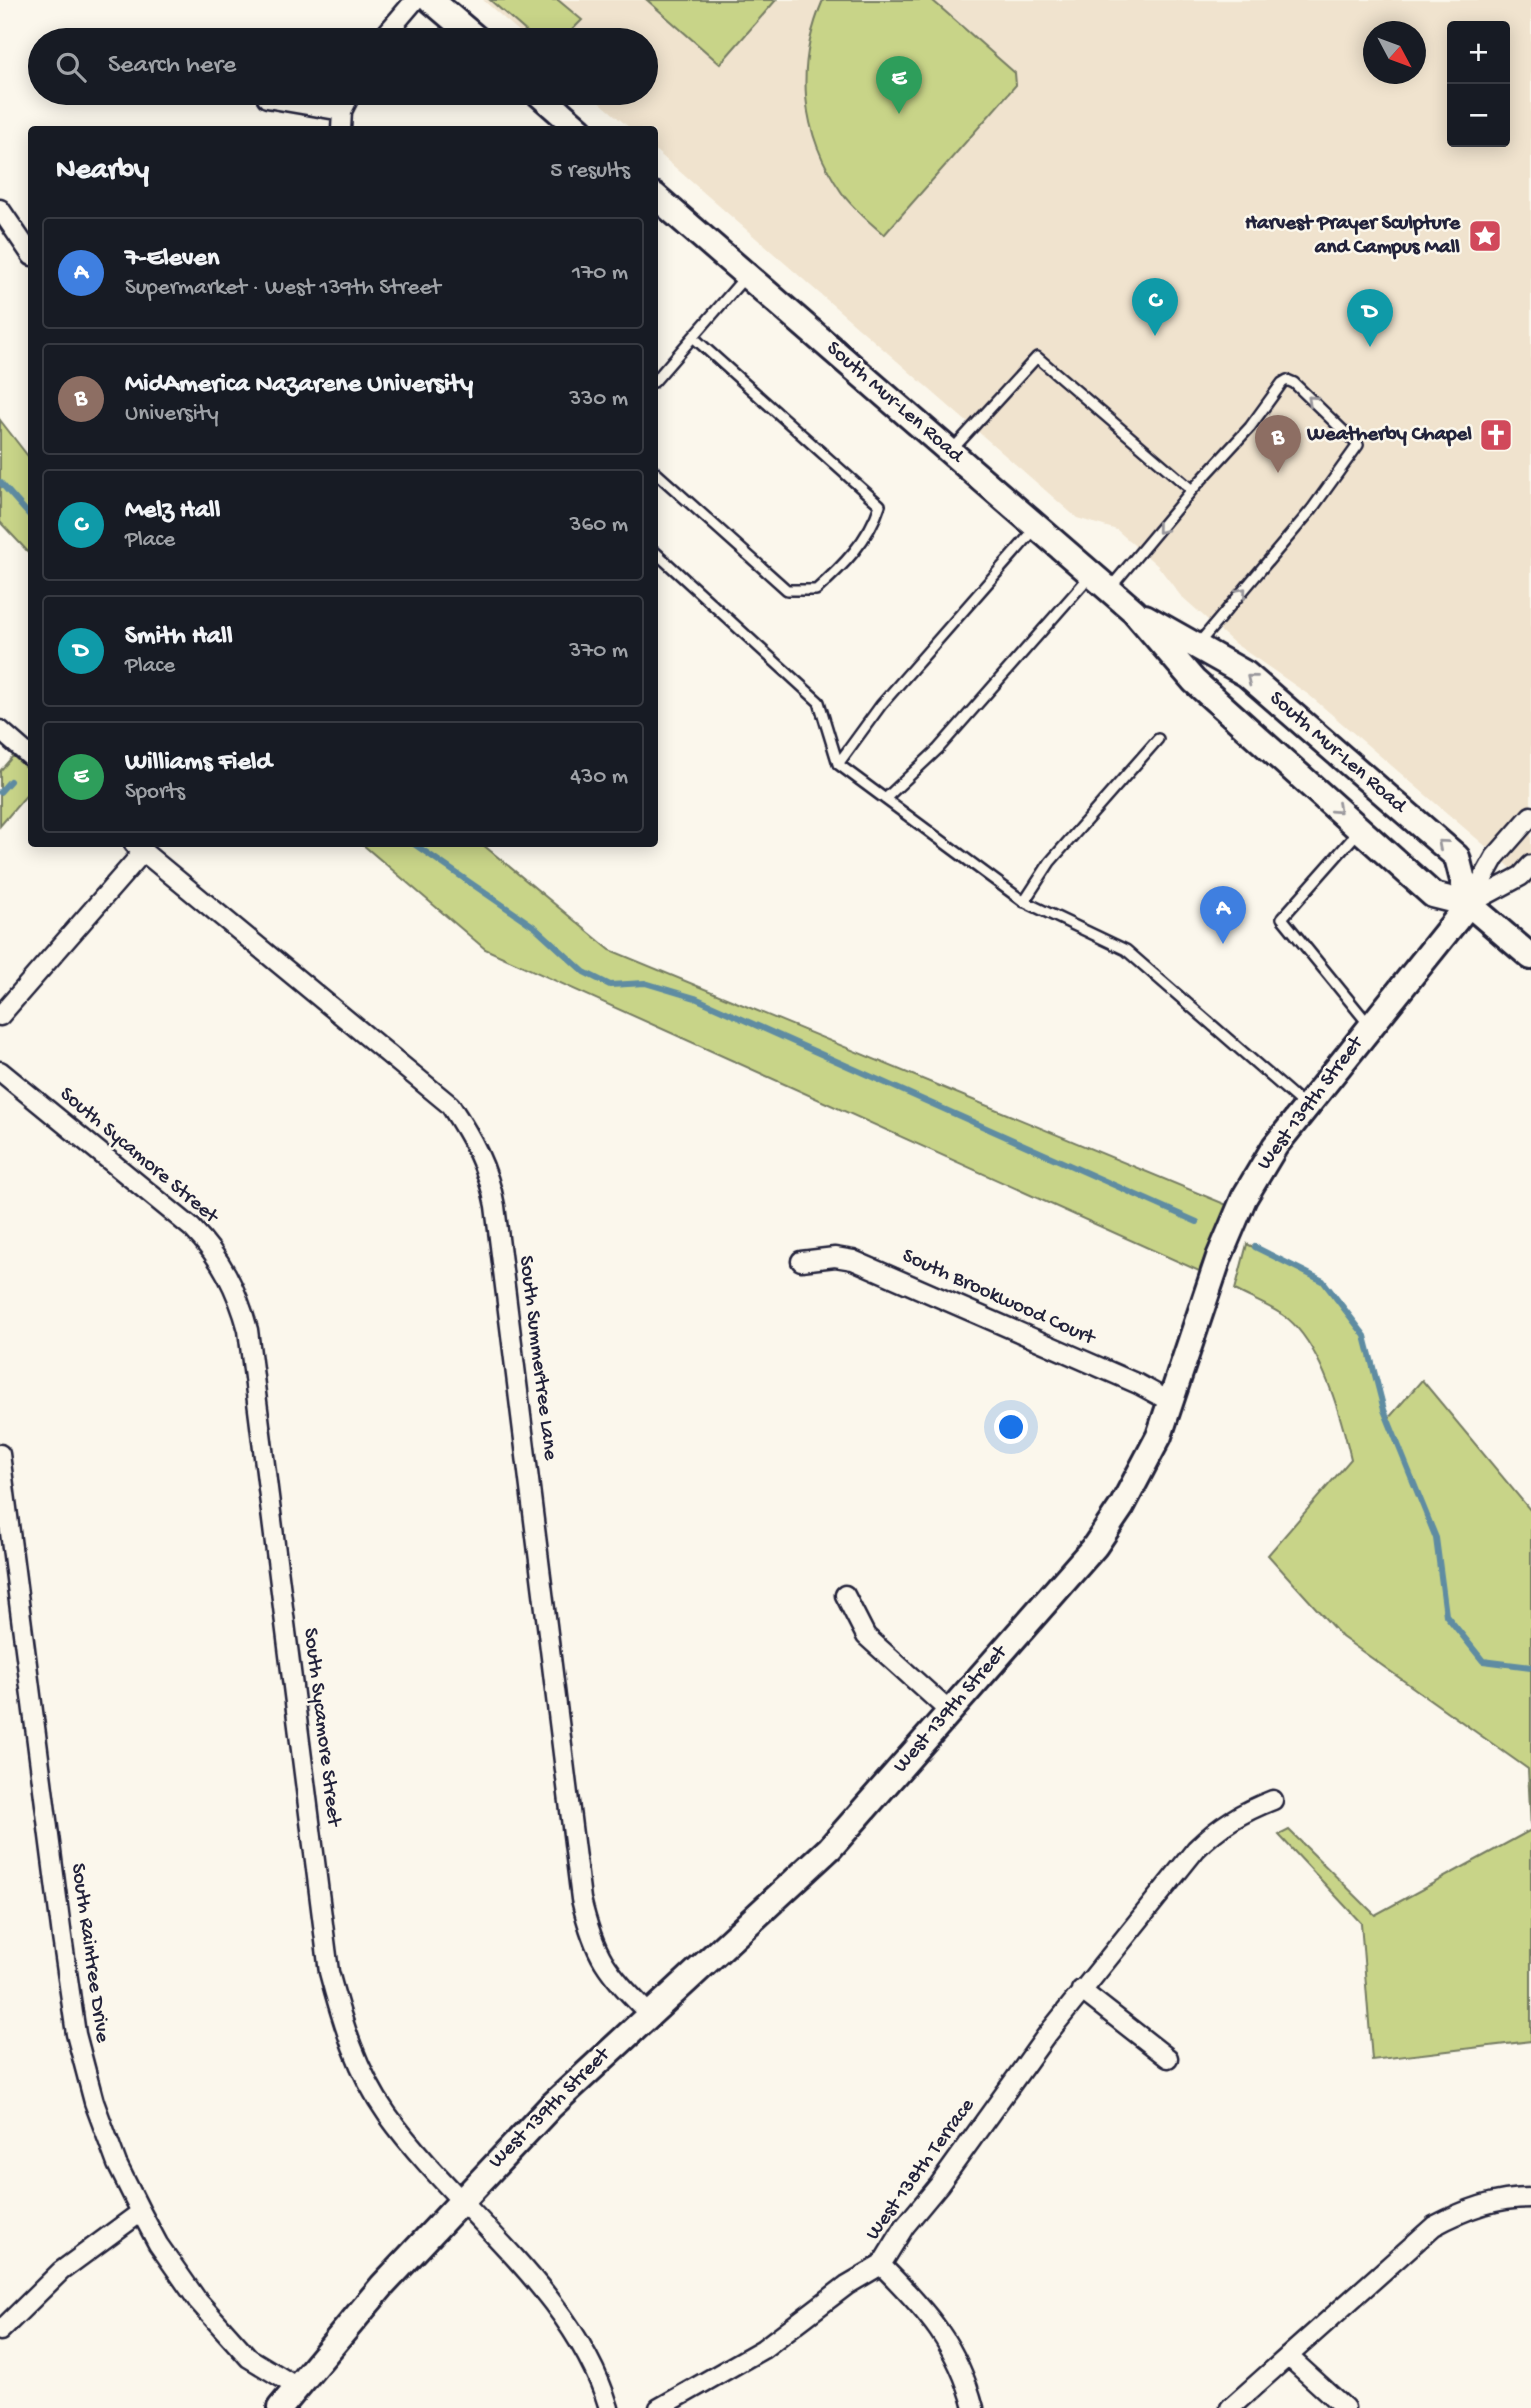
<!DOCTYPE html>
<html lang="en">
<head>
<meta charset="utf-8">
<style>
	:root { --surface:#171b24; --page:#20242c; --text:#f1f3f6; --muted:#9ea1a6; --line:#363941; --accent:#d93025 }
	body { margin:0; font-family:"Gochi Hand",sans-serif; background:var(--page); color:var(--text) }
	.controls { position:absolute; right:21px; top:21px; display:grid; overflow:hidden; border-radius:7px; box-shadow:0 4px 18px #0003 }
	.controls button { width:63px; height:63px; display:grid; place-items:center; padding:0; border:0; border-bottom:2px solid var(--line); background:var(--surface); color:var(--text); font:35px sans-serif }
	.compass { position:absolute; left:1363px; top:21px; width:63px; height:63px; border-radius:50%; background:var(--surface); box-shadow:0 4px 18px #0003; rotate:131deg }
	.you { position:absolute; left:1012px; top:1428px; width:24px; height:24px; margin:-18px; border:5px solid #fff; border-radius:50%; background:#1a73e8; box-shadow:0 0 0 10px #1a73e833 }
	.badge { display:grid; place-items:center; width:46px; height:46px; border-radius:50%; background:var(--accent); color:#fff; font-size:23px; font-weight:700 }
	.pin { position:absolute; translate:-50% -58px; filter:drop-shadow(0 2px 4px #0008) }
	.pin::after { content:''; position:absolute; top:37px; width:24px; height:21px; background:inherit; clip-path:polygon(0 0,100% 0,50% 100%) }
	.list { margin:0; padding:0; list-style:none }
	h2 { display:flex; justify-content:space-between; align-items:center; height:91px; margin:0; padding:0 28px; font-size:30px }
	h2 small { font-size:23px; font-weight:400; color:var(--muted) }
	.list li { display:grid; grid-template-columns:46px 1fr auto; gap:21px; align-items:center; box-sizing:border-box; height:112px; margin:0 14px 14px; padding:0 14px; border:2px solid var(--line); border-radius:7px }
	.list b { display:block; font-size:26px; white-space:nowrap }
	.list p { margin:0; font-size:23px; white-space:nowrap; color:var(--muted) }
	.list em { font-size:23px; font-style:normal; color:var(--muted) }
	.icon { flex:none; width:38px; height:38px; fill:none; stroke:currentColor; stroke-width:2; stroke-linecap:round; stroke-linejoin:round }
	.map { position:relative; flex:none; width:1531px; height:2408px; overflow:hidden }
	.search { position:absolute; background:var(--surface); box-shadow:0 4px 18px #0003; left:28px; top:28px; width:630px; height:77px; display:flex; align-items:center; gap:18px; box-sizing:border-box; padding:0 24px; border-radius:38px; color:var(--muted); font-size:26px }
	.panel { position:absolute; background:var(--surface); box-shadow:0 4px 18px #0003; left:28px; top:126px; width:630px; height:721px; border-radius:7px }
	.map>svg:first-child { display:block }
	.built { fill:#f0e3ce; fill-rule:evenodd }
	.green { fill:#c8d488; stroke:#757b62; stroke-width:2 }
	.lines { fill:none; stroke-linecap:round; stroke-linejoin:round }
	.stream { stroke:#5e8ca2; stroke-width:6 }
	.lane-casing { stroke:#22223b; stroke-width:14 }
	.street-casing { stroke:#22223b; stroke-width:23 }
	.secondary-casing { stroke:#22223b; stroke-width:30 }
	.lane { stroke:#fbf7ec; stroke-width:9 }
	.street { stroke:#fbf7ec; stroke-width:18 }
	.secondary { stroke:#fbf7ec; stroke-width:24 }
	.oneway { stroke:#99979c }
	.labels { text-anchor:middle; dominant-baseline:central; stroke-width:5; stroke-linejoin:round; paint-order:stroke }
	.poi-label { font-size:21px; font-weight:bold; fill:#22223b; stroke:#fbf7ec; text-anchor:end }
	.street-label { font-size:21px; fill:#22223b; stroke:#fbf7ec }
</style>
</head>
<body>
<div class="map">
<svg width="1531" height="2408" viewBox="0 0 1531 2408">
	<rect width="100%" height="100%" fill="#fbf7ec"/>
	<filter id="ink" filterUnits="userSpaceOnUse"><feTurbulence type="fractalNoise" baseFrequency=".0143" numOctaves="2"/><feDisplacementMap in="SourceGraphic" scale="14" xChannelSelector="R" yChannelSelector="G"/><feConvolveMatrix kernelMatrix="1 2 1 2 8 2 1 2 1" color-interpolation-filters="sRGB"/></filter>
	<g filter="url(#ink)">
		<!-- built -->
		<path class="built" d="M483 0H1531V885L1309 695 1234 643 1180 595 1158 566 1117 530 1077 518 655 150 654 130 631 129 589 93H646V40H529ZM1452 26H1505V142H1452ZM1374 32H1416V74H1374Z"/>
		<!-- green -->
		<path class="green" d="M490 0H558L582 20 562 40H536Z
			M647 0H776L720 64Z
			M823 0H932L1015 73 1016 85 884 235C870 222 853 209 842 193 800 133 795 66 823 0Z
			M0 420 31 460V555L0 522Z
			M13 756 31 772V790L0 826V771Z
			M362 844H482L610 950 1227 1205 1199 1271 485 949Z
			M1247 1244 1323 1281 1365 1336 1388 1419 1422 1380 1531 1511V1829L1528 1769 1342 1637 1268 1555 1351 1459C1341 1416 1321 1341 1283 1315 1268 1305 1250 1298 1235 1290Z
			M1289 1830 1375 1915 1531 1830V2041L1372 2060 1361 1923 1279 1835Z"/>
		<g class="lines">
			<!-- stream -->
			<path class="stream" d="M0 482 32 518
				M0 792 10 781
				M414 844 536 928 584 972 610 985 645 983 695 998 1197 1222
				M1255 1247 1323 1281 1365 1336 1384 1410 1436 1538 1446 1615 1483 1661 1531 1667"/>
			<defs>
				<path id="lane" d="M654 382 745 277
					M951 451 1037 357 1192 490
					M654 471 787 590H816C842 567 869 540 880 505L693 337
					M654 551 819 702 838 764 1023 901 1126 950 1305 1106
					M1111 587 1192 490 1250 427 1282 383 1287 380 1294 383 1358 445 1312 509 1199 643
					M838 764 881 705 1035 529
					M885 799 938 749 1090 576
					M1359 831 1282 918 1370 1026
					M1024 902 1050 862 1158 739"/>
				<path id="street" d="M381 40 415 0
					M267 98 342 111
					M341 130 342 111 351 93
					M0 209 32 256
					M0 730 32 758
					M134 844 450 1105C472 1138 488 1167 495 1206L581 1899C595 1958 606 1970 648 2013
					M1469 904 1495 857 1531 816
					M1469 904 1521 876 1531 865
					M0 1016 143 852
					M0 1071 192 1228C221 1258 237 1289 248 1330L329 1972C342 2021 357 2072 387 2114 456 2211 573 2289 609 2408
					M801 1261 835 1257 853 1260 1138 1384 1171 1402
					M0 1454 62 1937 76 2034 94 2102 117 2164 141 2212 158 2244 198 2301 249 2358 297 2387
					M845 1595 866 1636 950 1712
					M1081 1990 1168 2058
					M881 2265C927 2311 957 2344 974 2408
					M0 2331 61 2271 141 2212
					M1288 2356 1345 2408
					M659 2408 763 2349 847 2285 881 2265 905 2226 939 2185 1046 2036 1196 1849C1219 1826 1242 1812 1273 1800
					M1230 2408 1434 2226C1466 2209 1495 2198 1531 2198"/>
				<path id="secondary" d="M431 0 478 40
					M538 93 580 130
					M654 195 1134 611 1194 681 1433 895 1469 904 1531 957
					M1145 617 1246 674 1457 857 1469 904
					M280 2408 382 2286 550 2107 830 1848 1095 1546 1122 1506 1159 1436 1219 1257 1244 1198 1275 1146 1469 904"/>
			</defs>
			<!-- lane casing -->
			<use href="#lane" class="lane-casing"/>
			<!-- street casing -->
			<use href="#street" class="street-casing"/>
			<!-- secondary casing -->
			<use href="#secondary" class="secondary-casing"/>
			<!-- lane -->
			<use href="#lane" class="lane"/>
			<!-- street -->
			<use href="#street" class="street"/>
			<!-- secondary -->
			<use href="#secondary" class="secondary"/>
		</g>
		<!-- one-way arrows -->
		<defs><path id="oneway-chevron" d="M-2-3.5L2.5 0L-2 3.5" fill="none" stroke-width="1.6" stroke-linecap="round" stroke-linejoin="round" transform="scale(1.75)"/></defs>
		<g class="oneway">
			<use href="#oneway-chevron" transform="translate(1312 400) rotate(-137)"/>
			<use href="#oneway-chevron" transform="translate(1161 529) rotate(129)"/>
			<use href="#oneway-chevron" transform="translate(1242 592) rotate(-50)"/>
			<use href="#oneway-chevron" transform="translate(1251 679) rotate(-141)"/>
			<use href="#oneway-chevron" transform="translate(1337 809) rotate(42)"/>
			<use href="#oneway-chevron" transform="translate(1442 844) rotate(-139)"/>
		</g>
	</g>
	<!-- icons -->
	<defs>
		<symbol id="sight-square" viewBox="-11 -11 22 22"><rect x="-9" y="-9" width="18" height="18" rx="4" fill="#d1495b" stroke="#fbf7ec"/><path d="M0-6L1.8-2.2L6-1.7L2.9 1.2L3.7 5.4L0 3.3L-3.7 5.4L-2.9 1.2L-6-1.7L-1.8-2.2Z" fill="#fff"/></symbol>
		<symbol id="church-square" viewBox="-11 -11 22 22"><rect x="-9" y="-9" width="18" height="18" rx="4" fill="#d1495b" stroke="#fbf7ec"/><path d="M-1.2-6h2.4v3.5h3.3v2.4h-3.3V6h-2.4V-.1h-3.3v-2.4h3.3Z" fill="#fff"/></symbol>
	</defs>
	<g fill-rule="evenodd">
		<use href="#sight-square" x="1466" y="217" width="38" height="38"/>
		<use href="#church-square" x="1477" y="416" width="38" height="38"/>
	</g>
	<g class="labels">
		<!-- poi labels -->
		<g class="poi-label">
			<text x="1460" y="224">Harvest Prayer Sculpture<tspan x="1460" dy="24">and Campus Mall</tspan></text>
			<text x="1472" y="435">Weatherby Chapel</text>
		</g>
		<!-- street labels -->
		<g class="street-label">
			<text transform="translate(894 403) rotate(41)">South Mur-Len Road</text>
			<text transform="translate(1337 753) rotate(41)">South Mur-Len Road</text>
			<text transform="translate(1311 1104) rotate(-53)">West 139th Street</text>
			<text transform="translate(138 1156) rotate(40)">South Sycamore Street</text>
			<text transform="translate(998 1298) rotate(24)">South Brookwood Court</text>
			<text transform="translate(537 1358) rotate(83)">South Summertree Lane</text>
			<text transform="translate(951 1710) rotate(-49)">West 139th Street</text>
			<text transform="translate(321 1727) rotate(83)">South Sycamore Street</text>
			<text transform="translate(89 1953) rotate(82)">South Raintree Drive</text>
			<text transform="translate(550 2109) rotate(-45)">West 139th Street</text>
			<text transform="translate(921 2170) rotate(-54)">West 138th Terrace</text>
		</g>
	</g>
</svg>
<div class="controls">
<button>+</button>
<button>−</button>
</div>
<svg class="compass" viewBox="-18 -18 36 36"><path d="M0-13l5 13h-10z" fill="#e53935"/><path d="M0 13l5-13h-10z" fill="#9ea1a6"/></svg>
<div class="you"></div>
<div class="pin badge" style="left:1223px;top:944px;background:#3f7fe0">A</div>
<div class="pin badge" style="left:1278px;top:473px;background:#8d6e63">B</div>
<div class="pin badge" style="left:1155px;top:336px;background:#0f9aa8">C</div>
<div class="pin badge" style="left:1370px;top:347px;background:#0f9aa8">D</div>
<div class="pin badge" style="left:899px;top:114px;background:#2e9e5b">E</div>
<div class="search"><svg class="icon" aria-label="search" viewBox="0 0 24 24"><circle cx="10" cy="10" r="6"/><path d="M15 15l6 6"/></svg>Search here</div>
<section class="panel">
<h2>Nearby<small>5 results</small></h2>
<ul class="list">
<li><span class="badge" style="background:#3f7fe0">A</span><div><b>7-Eleven</b><p>Supermarket · West 139th Street</p></div><em>170 m</em></li>
<li><span class="badge" style="background:#8d6e63">B</span><div><b>MidAmerica Nazarene University</b><p>University</p></div><em>330 m</em></li>
<li><span class="badge" style="background:#0f9aa8">C</span><div><b>Melz Hall</b><p>Place</p></div><em>360 m</em></li>
<li><span class="badge" style="background:#0f9aa8">D</span><div><b>Smith Hall</b><p>Place</p></div><em>370 m</em></li>
<li><span class="badge" style="background:#2e9e5b">E</span><div><b>Williams Field</b><p>Sports</p></div><em>430 m</em></li>
</ul>
</section>
</div>
</body>
</html>
